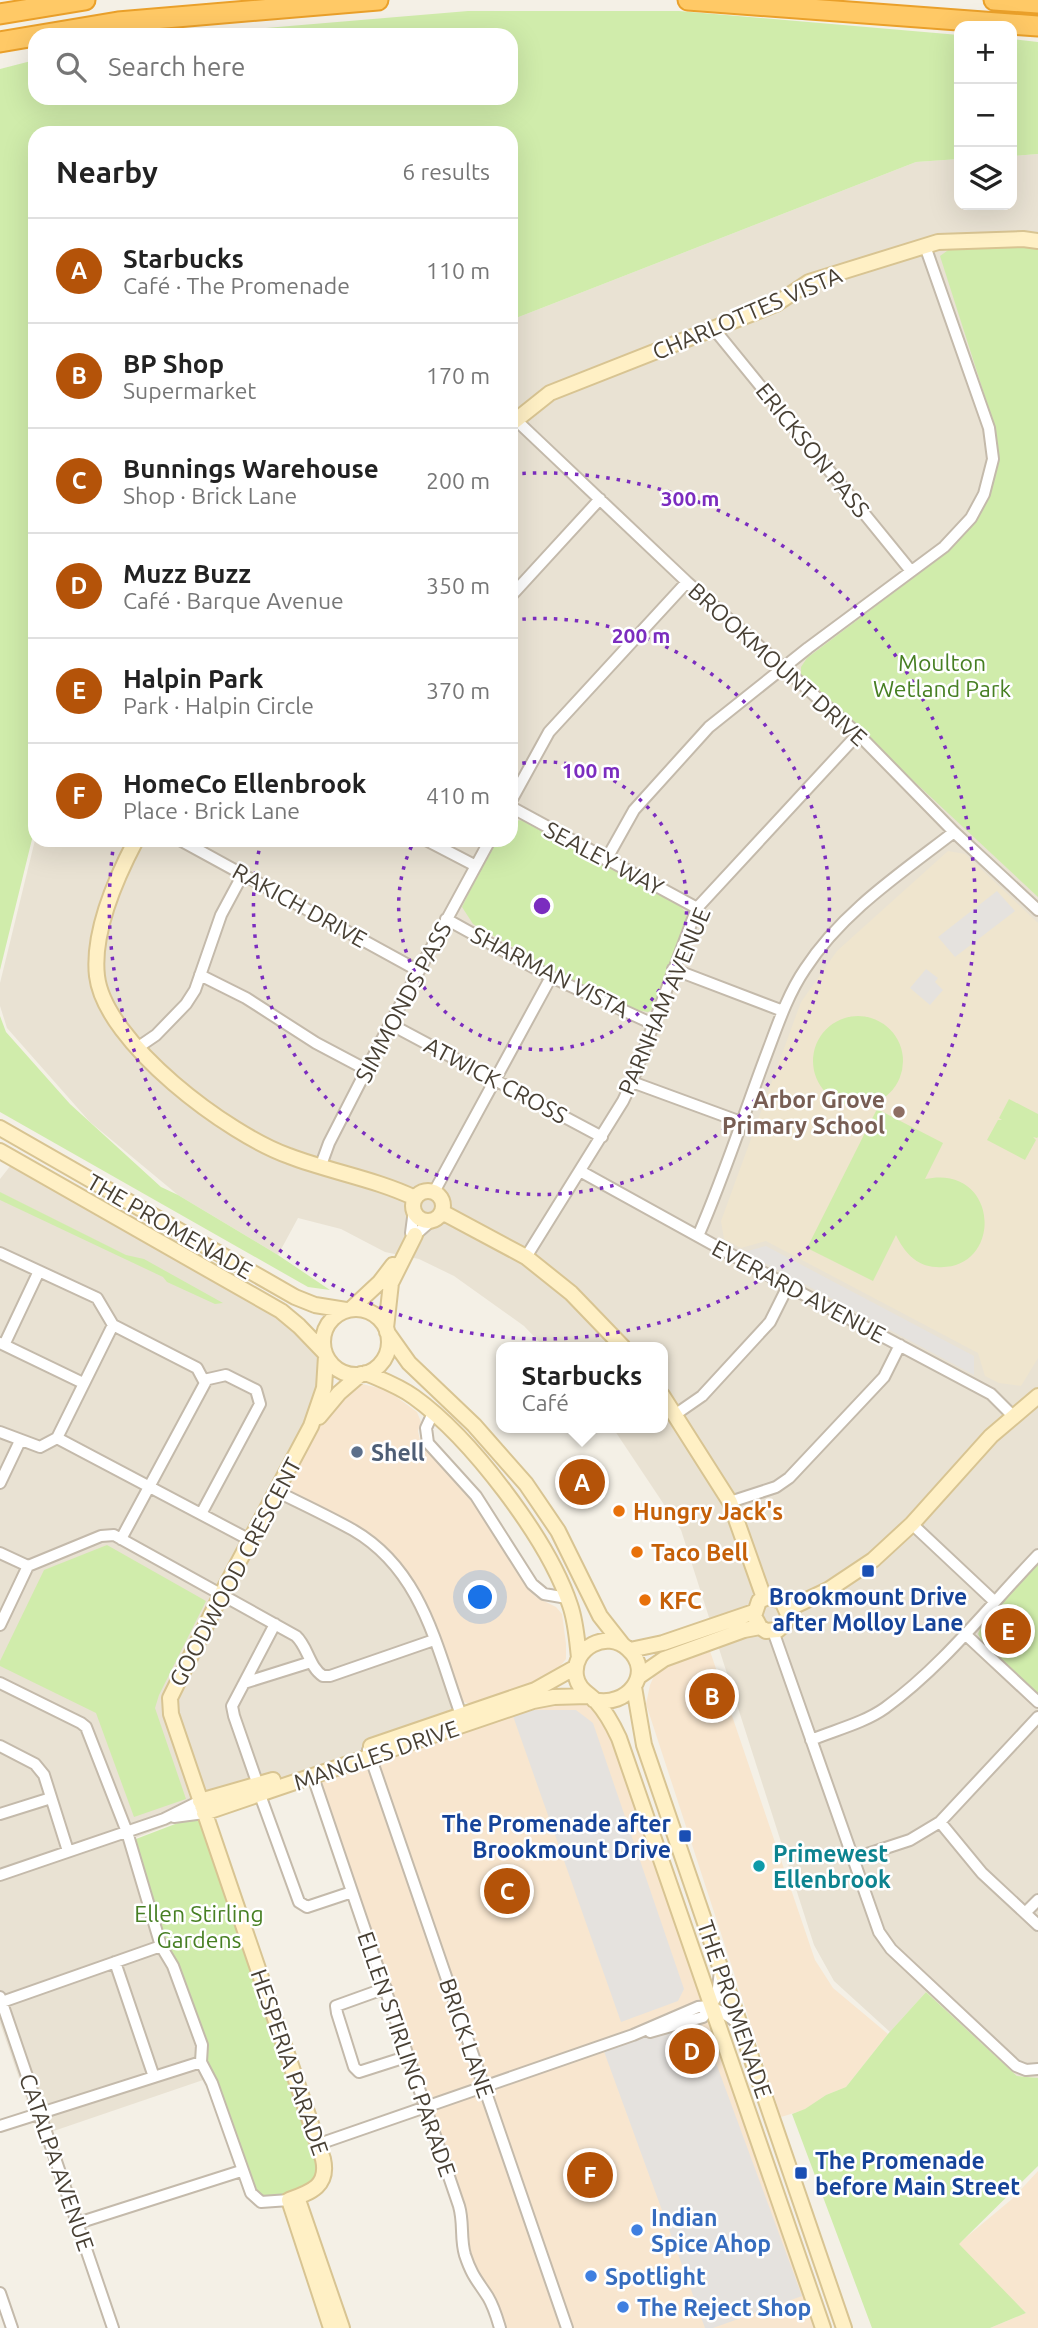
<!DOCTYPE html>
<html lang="en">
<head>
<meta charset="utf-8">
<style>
	:root { --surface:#fff; --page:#f6f6f6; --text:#222; --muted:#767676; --line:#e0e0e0; --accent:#b45309 }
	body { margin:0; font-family:Ubuntu,sans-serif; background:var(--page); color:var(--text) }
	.controls { position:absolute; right:21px; top:21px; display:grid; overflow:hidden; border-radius:14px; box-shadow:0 7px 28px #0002 }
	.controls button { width:63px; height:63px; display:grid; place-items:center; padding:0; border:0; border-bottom:2px solid var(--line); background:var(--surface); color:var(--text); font:35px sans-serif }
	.you { position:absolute; left:481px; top:1598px; width:24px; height:24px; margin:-18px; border:5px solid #fff; border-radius:50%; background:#1a73e8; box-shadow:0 0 0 10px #1a73e833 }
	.badge { display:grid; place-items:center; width:46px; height:46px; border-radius:50%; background:var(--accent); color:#fff; font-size:23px; font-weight:700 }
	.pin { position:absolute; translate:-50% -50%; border:4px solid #fff; box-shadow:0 2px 7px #0006 }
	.popup { position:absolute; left:496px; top:1342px; width:172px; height:91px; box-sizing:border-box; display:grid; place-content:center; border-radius:14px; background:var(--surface); filter:drop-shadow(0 2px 5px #0005); font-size:23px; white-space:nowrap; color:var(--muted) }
	.popup b { font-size:26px; color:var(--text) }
	.popup::after { content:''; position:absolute; left:50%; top:100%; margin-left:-14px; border:14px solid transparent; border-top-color:var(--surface) }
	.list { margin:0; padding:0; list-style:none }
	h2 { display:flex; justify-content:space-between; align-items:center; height:91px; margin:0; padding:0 28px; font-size:30px }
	h2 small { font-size:23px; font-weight:400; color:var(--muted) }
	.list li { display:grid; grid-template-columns:46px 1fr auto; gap:21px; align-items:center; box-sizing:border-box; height:105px; padding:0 28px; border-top:2px solid var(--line) }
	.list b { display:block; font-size:26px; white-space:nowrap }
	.list p { margin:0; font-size:23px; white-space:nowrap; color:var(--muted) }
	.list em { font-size:23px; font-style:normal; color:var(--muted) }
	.icon { flex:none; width:38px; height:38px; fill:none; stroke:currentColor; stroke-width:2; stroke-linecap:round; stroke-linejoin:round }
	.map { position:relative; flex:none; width:1038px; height:2328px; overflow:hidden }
	.search { position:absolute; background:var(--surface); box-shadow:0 7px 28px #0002; left:28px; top:28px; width:490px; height:77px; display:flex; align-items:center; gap:18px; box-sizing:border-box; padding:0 24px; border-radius:21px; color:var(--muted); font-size:26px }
	.panel { position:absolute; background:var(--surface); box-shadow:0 7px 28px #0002; left:28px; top:126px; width:490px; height:721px; border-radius:21px }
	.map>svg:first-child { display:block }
	.residential { fill:#e9e2d3 }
	.commercial { fill:#f8e6cf }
	.education { fill:#efe5ce }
	.green { fill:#d0ecab }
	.parking { fill:#e5e2de }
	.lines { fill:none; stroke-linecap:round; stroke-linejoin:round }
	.street-casing { stroke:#c4baab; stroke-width:14 }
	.secondary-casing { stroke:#d8c492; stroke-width:18 }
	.highway-casing { stroke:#eaa02a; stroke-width:23 }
	.street { stroke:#fff; stroke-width:10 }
	.secondary { stroke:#fff0c5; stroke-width:14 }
	.highway { stroke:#ffc966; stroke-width:19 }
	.ring { fill:none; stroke:#7b2cbf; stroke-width:3.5; stroke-dasharray:3.5 7 }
	.education-dot { fill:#8d6e63; stroke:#fff; stroke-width:2.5 }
	.service-dot { fill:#5c6f8a; stroke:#fff; stroke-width:2.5 }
	.food-dot { fill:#e8710a; stroke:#fff; stroke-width:2.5 }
	.transit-dot { fill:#1a4fb4; stroke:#fff; stroke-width:2.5 }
	.culture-dot { fill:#0f9aa8; stroke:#fff; stroke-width:2.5 }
	.shop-dot { fill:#3f7fe0; stroke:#fff; stroke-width:2.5 }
	.labels { text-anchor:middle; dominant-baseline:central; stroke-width:5; stroke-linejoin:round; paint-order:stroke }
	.street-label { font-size:23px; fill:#484034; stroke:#fff }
	.park-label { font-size:23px; fill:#477f23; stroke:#fff }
	.education-label { font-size:23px; font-weight:bold; fill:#785e54; stroke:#fff; text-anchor:end }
	.service-label { font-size:23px; font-weight:bold; fill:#4e5e75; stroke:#fff; text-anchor:start }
	.food-label { font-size:23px; font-weight:bold; fill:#c56008; stroke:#fff; text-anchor:start }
	.transit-label { font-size:23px; font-weight:bold; fill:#164399; stroke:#fff }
	.culture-label { font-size:23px; font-weight:bold; fill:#0d838f; stroke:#fff; text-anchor:start }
	.shop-label { font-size:23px; font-weight:bold; fill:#366cbe; stroke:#fff; text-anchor:start }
	.centre { fill:#7b2cbf; stroke:#fff; stroke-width:3.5 }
	.ring-label { font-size:21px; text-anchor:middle; font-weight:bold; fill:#7b2cbf; stroke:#fff; stroke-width:5; stroke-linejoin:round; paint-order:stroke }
</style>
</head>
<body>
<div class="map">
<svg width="1038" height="2328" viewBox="0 0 1038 2328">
	<rect width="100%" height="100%" fill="#f4f0e6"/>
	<!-- residential -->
	<path class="residential" d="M1038 154V2078L1017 2076 926 1992 890 2032 834 1981 814 1945 681 1530 613 1428H662V1347H544L524 1326 454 1276 419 1259 385 1252 341 1229 298 1218 278 1255 178 1195 90 1122 7 1028 0 1006V983L35 840H511V320L916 162 959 159V205H1012V156Z
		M15 1160 239 1287 323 1347 325 1380 277 1491 372 1543 424 1610 461 1715 127 1841 206 2079 39 2136 0 2023V1179Z"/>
	<!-- commercial -->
	<path class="commercial" d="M362 1384 387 1390 417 1412 421 1422 418 1431 421 1445 472 1501 527 1587 536 1597 556 1607 562 1614 566 1644V1659L556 1671 539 1681 498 1697 471 1704 463 1702 457 1695 422 1595 413 1580 395 1560 292 1492 288 1480 317 1424 355 1386Z
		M710 1651 815 1960 833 1988 888 2034 846 2087 826 2095 804 2110 781 2117 646 1704 650 1685 654 1676 662 1670 674 1663Z
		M588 1696 612 1724 823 2328H500L474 2278 463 2220 313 1777 533 1701Z
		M1038 2171V2328H990L1026 2313 958 2244 1012 2199Z"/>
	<!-- education -->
	<path class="education" d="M948 851 965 854 1038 923V1358L1021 1386 999 1383 985 1376 978 1353 766 1241 741 1248 724 1239 721 1221 801 1002 837 951Z"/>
	<!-- green -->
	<path class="green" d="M468 11H679L959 35V159L916 162 511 320V133H35V827L0 970V69L35 60V98H511V35H184Z
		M1012 39 1038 42V154L1012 156Z
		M1027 245 1038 246V897L801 676V667L807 658 949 551 980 514 996 474 995 428 940 256 951 248H1024Z
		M525 820 679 904 685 912 687 922 655 1008 648 1012 637 1010 553 970 473 924 462 907 495 840H511V821Z
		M813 1061a45 45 0 1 1 90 0a45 45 0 1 1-90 0Z
		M0 1016 6 1032 70 1104 161 1187 178 1195 278 1255 330 1290 308 1287 0 1112Z
		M1009 1099 1038 1114V1137L1037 1138 1033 1137 1036 1140 1025 1160 987 1140 998 1120H1002L999 1118Z
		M877 1109 943 1143 925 1179C1001 1163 1004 1273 936 1267 916 1266 904 1252 896 1235L873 1281 807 1248Z
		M0 1192 126 1255 144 1259 223 1303 215 1304 167 1282 163 1277 0 1200Z
		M107 1545 206 1601 159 1695 155 1708 186 1799 134 1817 96 1713 0 1666V1661L44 1570Z
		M1038 1561V1695L985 1646 978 1634 984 1620Z
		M204 1813 325 2170 305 2193 256 2199 128 1842Z
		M926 1992 1017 2076 1038 2078V2166L959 2244 1026 2313 990 2328H872L792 2114 805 2109 826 2095 846 2087 888 2034Z"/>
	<!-- parking -->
	<path class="parking" d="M997 891 1015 911 955 957 938 937Z
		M926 969 938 978 935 982 943 990 930 1005 910 988Z
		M766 1246 974 1356V1375L744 1252Z
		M529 1710H576L593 1723 684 1989 678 2001 621 2022 513 1716Z
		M702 2025 802 2296 713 2328H705L602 2046 628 2037Z"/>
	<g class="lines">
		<defs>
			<path id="street" d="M714 329 911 571
				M516 420 687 582 858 734 954 832 1038 910
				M511 596 600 499
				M511 801 549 732 687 582
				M511 807 697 908
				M180 840 419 971
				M426 840 476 866
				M606 860 634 810 709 727 808 648 944 547 971 518 984 494 993 459 989 428 925 246
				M446 919 551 977 653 1024
				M673 969 783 1011
				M200 975 246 998 316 1043 367 1070
				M390 1024 602 1137
				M137 1048 156 1035 186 1004 195 990 221 915 243 874
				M632 1082 741 1122
				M321 1165 329 1143 390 1024 490 840
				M580 1171 788 1286 991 1394 1013 1416
				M434 1192 551 977
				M411 1233 414 1210
				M415 1235 431 1221
				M698 1236C723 1179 742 1120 764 1061 776 1030 786 997 805 969 842 912 901 873 954 832
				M0 1253 97 1298 113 1325 197 1368 205 1383 121 1539
				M526 1257 623 1101 632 1082 697 908 858 734
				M0 1343 83 1383
				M4 1345 39 1271
				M433 1413 426 1428 428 1443 476 1496 532 1584 544 1594 567 1598
				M676 1414 702 1396 770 1322 788 1286
				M0 1432 40 1447 57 1438 113 1325
				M57 1438 250 1540
				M0 1483 20 1441
				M276 1491C302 1504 328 1516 353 1530 422 1570 436 1646 461 1715
				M730 1502 776 1487 789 1478 884 1377 900 1345
				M201 1514 260 1404 256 1390 226 1375 204 1380
				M912 1524 994 1601
				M0 1553 28 1566
				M0 1625 28 1566 101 1536 114 1535 296 1636C308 1647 309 1667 323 1676H330L434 1640
				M773 1631 879 1932 891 1949 1016 2066 1026 2070 1038 2069
				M965 1634 1038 1702
				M0 1683 81 1723 86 1727 127 1832 161 1946 2 2002
				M244 1683 311 1662
				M811 1740C835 1730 864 1723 885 1708 943 1666 989 1606 1038 1555
				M0 1746 35 1764 44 1775 68 1851
				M368 1750 567 2328
				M313 1777 459 2206C464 2223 460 2238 465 2255 472 2276 477 2280 488 2297 494 2307 497 2318 500 2328
				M258 1785 234 1716 232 1706 275 1624
				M260 1795 299 1902 307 1907 352 1892
				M0 1814 51 1798
				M174 1817 204 1813
				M940 1822 982 1873 1038 1925
				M852 1859 910 1840 940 1822 1038 1717
				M0 1875 164 1819 200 1801
				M1025 1913 1038 1900
				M161 1946 173 1966 202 2045 201 2062
				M115 1962 154 2077
				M386 1988 336 2006 337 2013 354 2067 359 2072 409 2056
				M0 1997 113 2328
				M650 2032 703 2017 717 1996 720 1971
				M0 2126 201 2062 212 2083 251 2193 261 2202 289 2200
				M319 2144 633 2035 698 2007C714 2004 728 2016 740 2025
				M78 2223 241 2171
				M0 2293 12 2328"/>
			<path id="secondary" d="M511 424 550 393 776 304 809 282 938 242 1023 239 1038 241
				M136 840C116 878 92 932 97 976 105 1043 229 1135 289 1156 331 1172 375 1179 415 1198
				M0 1128 295 1297 315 1305 346 1310
				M0 1151 281 1311 299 1326 324 1352
				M413 1206a15 15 0 1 1 30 0a15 15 0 1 1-30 0Z
				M442 1212 526 1257 571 1293 623 1347
				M351 1309 380 1282 393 1265
				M323 1342a33 33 0 1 1 66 0a33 33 0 1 1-66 0Z
				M386 1328 391 1283 415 1235
				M387 1332 409 1363 474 1425 526 1484 558 1531 600 1616 622 1644
				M326 1356 324 1388 311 1426 221 1595 170 1698 171 1714 323 2159C329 2186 311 2192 289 2200L331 2328
				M366 1373C382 1380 399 1386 414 1397 471 1438 548 1539 570 1605 576 1622 577 1640 579 1658
				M662 1395 730 1502 764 1598
				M319 1417 339 1393 361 1374
				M788 1609 828 1590 873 1560 912 1524 991 1436 1038 1396
				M630 1650 663 1643 754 1612
				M638 1677 664 1659 744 1630 760 1627 766 1631 778 1630 785 1624 788 1614 782 1601 768 1597 759 1601 754 1616 760 1627
				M634 1687 644 1745 844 2328
				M594 1700C627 1708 655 1673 628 1649 607 1629 572 1648 576 1676 578 1689 588 1693 596 1701 605 1711 613 1725 619 1738L823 2328
				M371 1746 535 1690 576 1667
				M200 1801 273 1780
				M204 1813 533 1701 554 1697 588 1696
				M297 2197 342 2328"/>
			<path id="highway" d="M688 0 1038 26
				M994 0 1038 3
				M0 14 85 0
				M0 42 118 22 378 0"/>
		</defs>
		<!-- street casing -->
		<use href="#street" class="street-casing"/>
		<!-- secondary casing -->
		<use href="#secondary" class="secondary-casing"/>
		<!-- highway casing -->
		<use href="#highway" class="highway-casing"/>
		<!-- street -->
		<use href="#street" class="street"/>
		<!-- secondary -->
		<use href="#secondary" class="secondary"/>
		<!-- highway -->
		<use href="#highway" class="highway"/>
	</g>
	<!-- distance rings -->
	<g class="ring">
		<path d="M512 765A144 144 0 1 1 414 841"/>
		<path d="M512 620A288 288 0 1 1 261 841"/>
		<path d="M512 474A433 433 0 1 1 114 842"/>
	</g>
	<!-- markers -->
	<circle class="education-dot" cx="899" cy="1112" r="7"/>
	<circle class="service-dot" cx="357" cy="1452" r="7"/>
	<g class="food-dot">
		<circle cx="619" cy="1511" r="7"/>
		<circle cx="637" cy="1552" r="7"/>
		<circle cx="645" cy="1600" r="7"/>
	</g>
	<g class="transit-dot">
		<rect x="861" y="1564" width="14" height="14" rx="3.5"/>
		<rect x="678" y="1829" width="14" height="14" rx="3.5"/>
		<rect x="794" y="2166" width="14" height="14" rx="3.5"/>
	</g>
	<circle class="culture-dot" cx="759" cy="1866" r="7"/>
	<g class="shop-dot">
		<circle cx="637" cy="2230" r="7"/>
		<circle cx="591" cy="2276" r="7"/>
		<circle cx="623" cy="2307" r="7"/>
	</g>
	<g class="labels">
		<!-- street labels -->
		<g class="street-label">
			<text transform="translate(747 313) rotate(-23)">CHARLOTTES VISTA</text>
			<text transform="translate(813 450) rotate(51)">ERICKSON PASS</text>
			<text transform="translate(778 664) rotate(42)">BROOKMOUNT DRIVE</text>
			<text transform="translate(604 858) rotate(28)">SEALEY WAY</text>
			<text transform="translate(300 905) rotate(29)">RAKICH DRIVE</text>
			<text transform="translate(550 972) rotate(27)">SHARMAN VISTA</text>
			<text transform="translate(664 1001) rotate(-67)">PARNHAM AVENUE</text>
			<text transform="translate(403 1002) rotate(-62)">SIMMONDS PASS</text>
			<text transform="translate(496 1080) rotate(28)">ATWICK CROSS</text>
			<text transform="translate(170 1226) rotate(30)">THE PROMENADE</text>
			<text transform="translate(799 1291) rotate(28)">EVERARD AVENUE</text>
			<text transform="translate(235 1572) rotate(-62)">GOODWOOD CRESCENT</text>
			<text transform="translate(376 1755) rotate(-19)">MANGLES DRIVE</text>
			<text transform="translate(735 2009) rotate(71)">THE PROMENADE</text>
			<text transform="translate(467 2038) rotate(71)">BRICK LANE</text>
			<text transform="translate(407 2054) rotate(71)">ELLEN STIRLING PARADE</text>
			<text transform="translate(290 2062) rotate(71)">HESPERIA PARADE</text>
			<text transform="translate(57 2162) rotate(71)">CATALPA AVENUE</text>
		</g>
		<!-- park labels -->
		<g class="park-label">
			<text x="942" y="662">Moulton<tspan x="942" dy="26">Wetland Park</tspan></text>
			<text x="199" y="1913">Ellen Stirling<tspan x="199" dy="26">Gardens</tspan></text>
		</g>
		<!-- education labels -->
		<g class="education-label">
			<text x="885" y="1099">Arbor Grove<tspan x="885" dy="26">Primary School</tspan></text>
		</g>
		<!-- service labels -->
		<g class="service-label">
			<text x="371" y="1452">Shell</text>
		</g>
		<!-- food labels -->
		<g class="food-label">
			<text x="633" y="1511">Hungry Jack's</text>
			<text x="651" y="1552">Taco Bell</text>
			<text x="659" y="1600">KFC</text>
		</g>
		<!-- transit labels -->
		<g class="transit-label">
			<text x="868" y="1596">Brookmount Drive<tspan x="868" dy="26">after Molloy Lane</tspan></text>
			<text x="671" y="1823" text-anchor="end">The Promenade after<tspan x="671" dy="26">Brookmount Drive</tspan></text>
			<text x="815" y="2160" text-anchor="start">The Promenade<tspan x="815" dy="26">before Main Street</tspan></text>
		</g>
		<!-- culture labels -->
		<g class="culture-label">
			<text x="773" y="1853">Primewest<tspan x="773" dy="26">Ellenbrook</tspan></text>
		</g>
		<!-- shop labels -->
		<g class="shop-label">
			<text x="651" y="2217">Indian<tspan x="651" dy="26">Spice Ahop</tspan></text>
			<text x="605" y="2276">Spotlight</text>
			<text x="637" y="2307">The Reject Shop</text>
		</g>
	</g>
	<circle cx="542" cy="906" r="10" class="centre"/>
	<g class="ring-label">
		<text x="690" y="506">300 m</text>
		<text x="641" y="643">200 m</text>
		<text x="591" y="778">100 m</text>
	</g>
</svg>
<div class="controls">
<button>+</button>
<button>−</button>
<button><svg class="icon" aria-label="layers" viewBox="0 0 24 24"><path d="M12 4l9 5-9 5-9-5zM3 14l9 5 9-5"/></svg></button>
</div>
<div class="you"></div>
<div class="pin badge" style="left:582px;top:1482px">A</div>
<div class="popup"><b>Starbucks</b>Café</div>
<div class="pin badge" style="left:712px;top:1696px">B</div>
<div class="pin badge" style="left:507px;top:1891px">C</div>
<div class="pin badge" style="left:692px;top:2051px">D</div>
<div class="pin badge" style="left:1008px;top:1631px">E</div>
<div class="pin badge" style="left:590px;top:2175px">F</div>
<div class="search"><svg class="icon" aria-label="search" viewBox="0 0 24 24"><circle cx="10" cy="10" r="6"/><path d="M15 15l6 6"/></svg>Search here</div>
<section class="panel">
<h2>Nearby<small>6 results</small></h2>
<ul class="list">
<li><span class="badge">A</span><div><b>Starbucks</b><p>Café · The Promenade</p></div><em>110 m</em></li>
<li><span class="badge">B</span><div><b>BP Shop</b><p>Supermarket</p></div><em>170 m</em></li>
<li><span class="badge">C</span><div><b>Bunnings Warehouse</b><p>Shop · Brick Lane</p></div><em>200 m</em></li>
<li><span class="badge">D</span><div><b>Muzz Buzz</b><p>Café · Barque Avenue</p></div><em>350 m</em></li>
<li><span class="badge">E</span><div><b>Halpin Park</b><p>Park · Halpin Circle</p></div><em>370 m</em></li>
<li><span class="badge">F</span><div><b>HomeCo Ellenbrook</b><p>Place · Brick Lane</p></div><em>410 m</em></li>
</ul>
</section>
</div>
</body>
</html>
